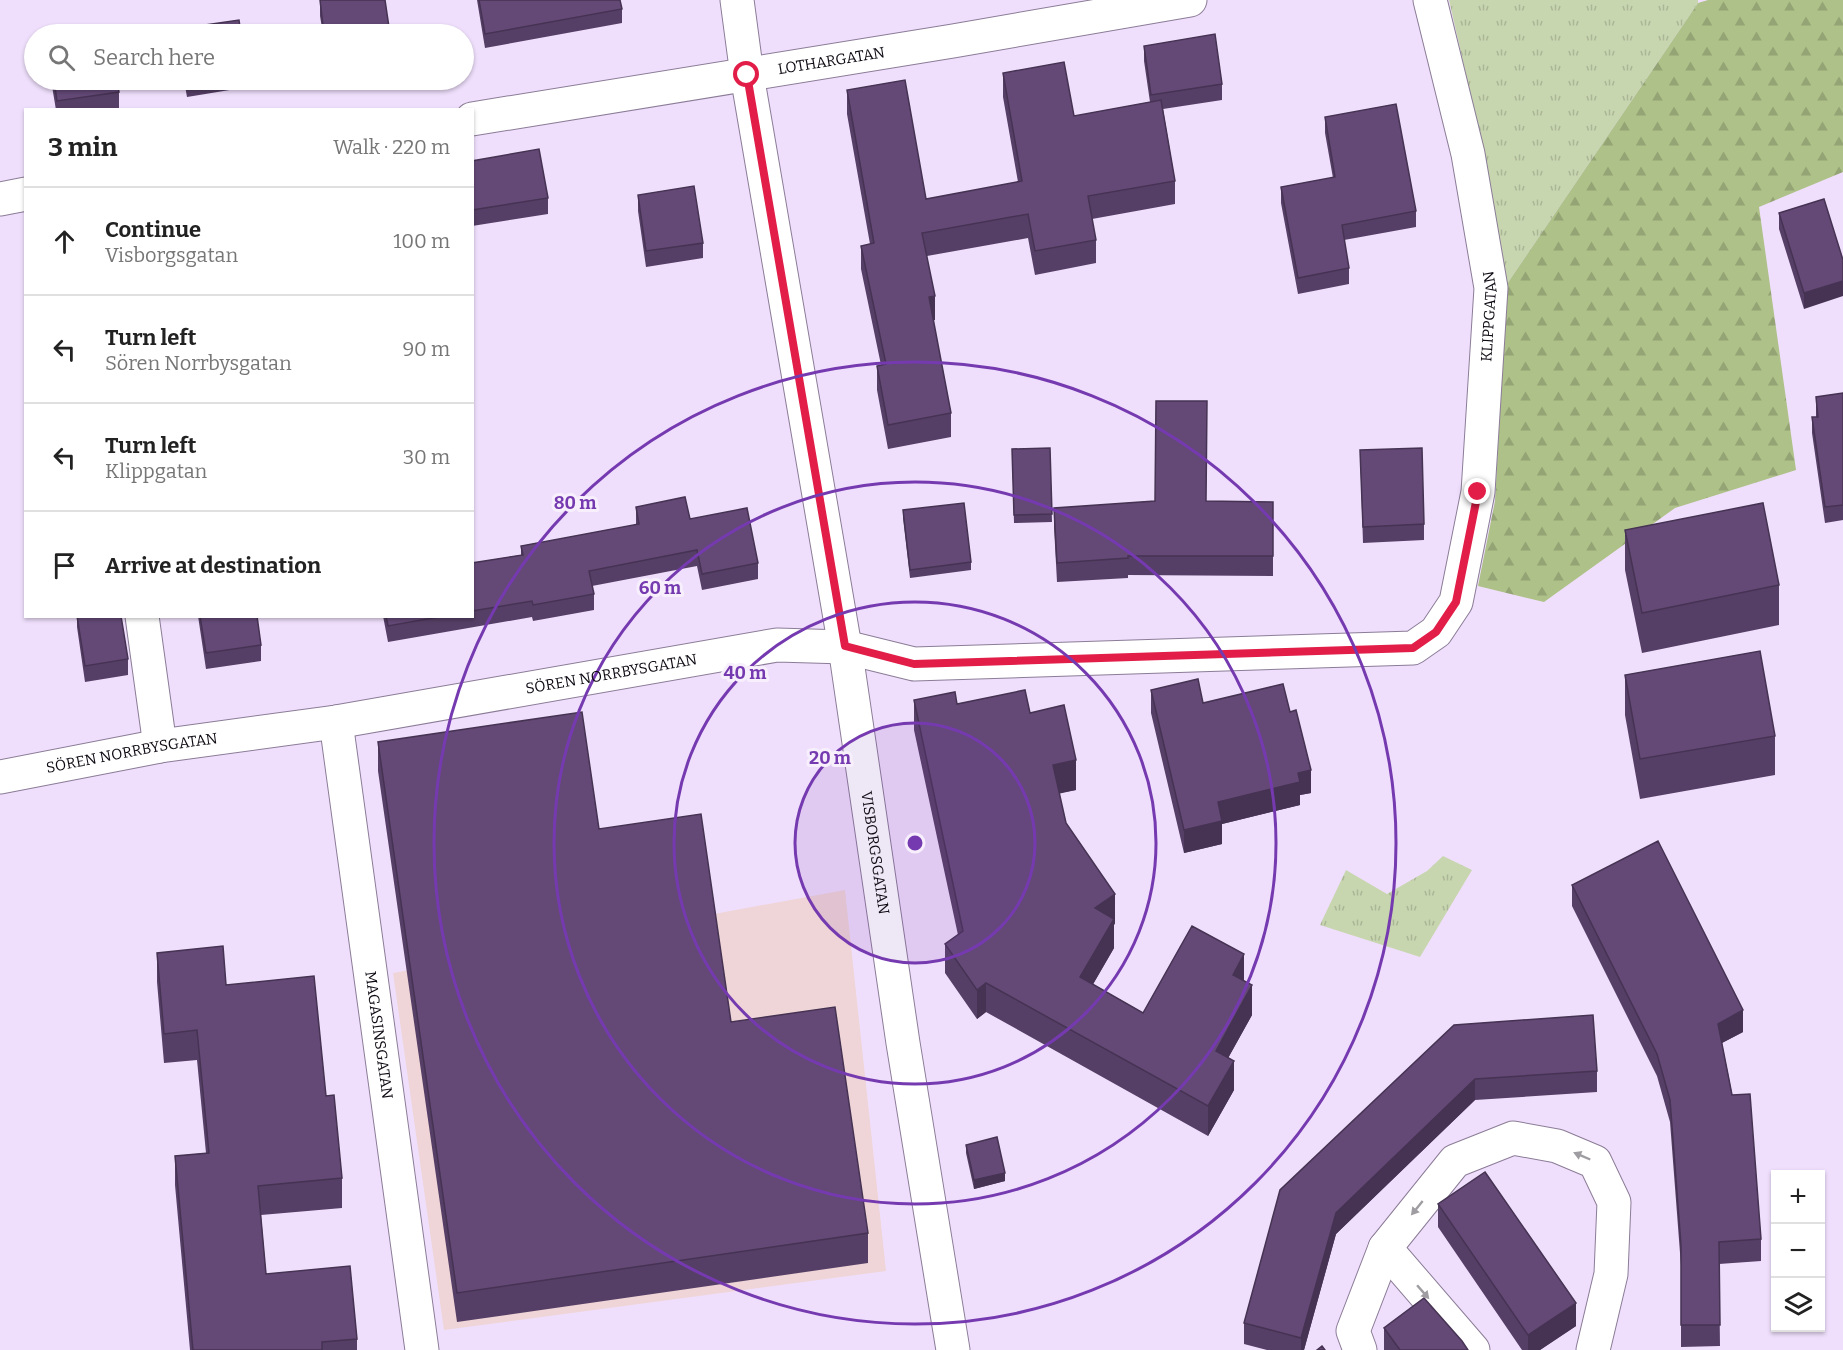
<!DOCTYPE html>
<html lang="en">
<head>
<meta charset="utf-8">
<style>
	:root { --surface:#fff; --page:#f6f6f6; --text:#222; --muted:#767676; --line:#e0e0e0 }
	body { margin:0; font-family:Bitter,serif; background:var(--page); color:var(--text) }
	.controls { position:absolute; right:18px; bottom:18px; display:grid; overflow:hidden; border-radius:0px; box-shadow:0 2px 4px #0004 }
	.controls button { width:54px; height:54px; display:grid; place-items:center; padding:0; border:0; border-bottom:2px solid var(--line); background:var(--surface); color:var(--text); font:30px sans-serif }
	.stop { position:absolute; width:18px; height:18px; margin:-14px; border:4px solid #e11d48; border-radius:50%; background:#fff }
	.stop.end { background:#e11d48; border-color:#fff; box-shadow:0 2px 6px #0008 }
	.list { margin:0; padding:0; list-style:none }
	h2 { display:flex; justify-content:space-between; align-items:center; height:78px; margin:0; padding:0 24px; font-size:26px }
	h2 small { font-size:20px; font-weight:400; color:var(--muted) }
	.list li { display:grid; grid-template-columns:39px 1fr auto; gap:18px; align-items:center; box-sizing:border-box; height:108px; padding:0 24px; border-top:2px solid var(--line) }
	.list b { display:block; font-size:22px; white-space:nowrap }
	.list p { margin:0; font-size:20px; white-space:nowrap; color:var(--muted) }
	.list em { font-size:20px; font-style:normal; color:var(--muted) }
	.icon { flex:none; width:33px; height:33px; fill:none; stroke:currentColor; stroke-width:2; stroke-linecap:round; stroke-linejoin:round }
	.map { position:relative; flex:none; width:1843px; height:1350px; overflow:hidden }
	.search { position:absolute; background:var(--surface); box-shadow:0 2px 4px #0004; left:24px; top:24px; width:450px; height:66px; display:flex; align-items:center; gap:15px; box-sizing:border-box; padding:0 21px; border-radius:33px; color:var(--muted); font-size:22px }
	.panel { position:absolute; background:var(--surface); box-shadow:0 2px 4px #0004; left:24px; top:108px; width:450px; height:510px; border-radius:0px }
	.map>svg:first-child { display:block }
	.commercial { fill:#efd5d7 }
	.grass { fill:url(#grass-tufts) }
	.forest { fill:url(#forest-firs) }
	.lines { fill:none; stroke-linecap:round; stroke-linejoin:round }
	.minor-casing { stroke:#8b7c97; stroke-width:35 }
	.minor { stroke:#fff; stroke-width:33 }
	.wall { fill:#563f66 }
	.shaded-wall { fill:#463353 }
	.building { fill:#644977; stroke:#463353; stroke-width:1.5 }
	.oneway { fill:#9f9da1 }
	.route { stroke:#e11d48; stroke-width:8 }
	.ring { fill:none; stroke:#763ab0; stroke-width:3 }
	.labels { text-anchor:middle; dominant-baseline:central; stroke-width:6; stroke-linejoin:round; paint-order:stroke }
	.street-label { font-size:15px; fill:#0f0a13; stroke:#f7f0fc }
	.centre { fill:#763ab0; stroke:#f7f0fc; stroke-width:3 }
	.ring-label { font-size:18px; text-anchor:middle; font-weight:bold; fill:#763ab0; stroke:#f7f0fc; stroke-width:6; stroke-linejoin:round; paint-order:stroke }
</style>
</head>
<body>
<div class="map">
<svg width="1843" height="1350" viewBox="0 0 1843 1350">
	<defs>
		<pattern id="grass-tufts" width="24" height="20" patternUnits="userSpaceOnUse" patternTransform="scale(1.5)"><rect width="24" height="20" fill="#c8d6b0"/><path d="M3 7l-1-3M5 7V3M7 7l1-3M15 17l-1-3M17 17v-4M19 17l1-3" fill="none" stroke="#abb696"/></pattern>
		<pattern id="forest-firs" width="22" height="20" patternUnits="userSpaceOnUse" patternTransform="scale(1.5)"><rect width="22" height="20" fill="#aec188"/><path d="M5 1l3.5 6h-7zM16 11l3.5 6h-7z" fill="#94a474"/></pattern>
	</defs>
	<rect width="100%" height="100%" fill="#efdffc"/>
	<!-- commercial -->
	<path class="commercial" d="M845 890 886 1271 444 1330 393 973Z"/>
	<!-- grass -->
	<path class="grass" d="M1449 0H1698V3L1507 284 1484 154Z
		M1443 856 1472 870 1420 957 1320 925 1346 870 1387 894 1427 871Z"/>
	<!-- forest -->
	<path class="forest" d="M1708 0H1843V172L1759 207 1796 470 1675 508 1544 602 1478 586 1495 501 1507 284 1698 3Z"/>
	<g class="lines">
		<defs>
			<g id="minor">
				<path id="s1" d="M737 0 747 75 845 647 903 1043 953 1350"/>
				<path id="s2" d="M472 119 953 41 1190 0"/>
				<path d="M0 199 26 194"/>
				<path d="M142 616 160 746"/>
				<path id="s3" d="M336 722 422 1350"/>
				<path id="s4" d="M0 777 160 746 336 722 777 645 845 647 914 664 1413 648 1436 632 1456 602 1478 492 1491 288 1468 154 1430 0"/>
				<path d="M1385 1248 1473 1350"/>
				<path d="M1360 1350 1353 1331 1385 1248 1455 1161 1513 1138 1557 1146 1595 1162 1614 1202 1611 1274 1593 1350"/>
			</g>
		</defs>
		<!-- minor casing -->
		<use href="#minor" class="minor-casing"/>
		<!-- minor -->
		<use href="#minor" class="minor"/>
	</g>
	<!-- wall -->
	<path class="wall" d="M320 0 390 34H323L320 16Z
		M477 0H620L622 9V23L485 48Z
		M1144 46 1222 84V100L1163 109 1175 181V204L1092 219 1096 240V263L1035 275 1028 238 927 256 935 320H933L951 413V437L888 449 877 390V366L881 365 861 269V246L870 244 847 114V90L926 199 1018 182 1003 97V73L1074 116 1150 102 1144 61Z
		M51 80H117L119 92V108L108 110H56Z
		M184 80H248V87L187 97Z
		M328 80H358L329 83Z
		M1325 117 1416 211V227L1344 240 1349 268V284L1298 294 1281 203V187L1333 178 1325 133Z
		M472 161 548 198V214L472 226Z
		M638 195 703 243V258L646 267 638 211Z
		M1824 199 1804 309 1779 229V213Z
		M25 276H26V298L25 292Z
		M1843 393V520L1825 523 1812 433V417H1816V397Z
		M1050 448 1052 522 1014 523 1012 449Z
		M1360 450 1424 524V540L1363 543Z
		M1206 501 1273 502V576L1128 575V578L1057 582 1054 527V508Z
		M636 507 690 519 758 563V579L702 590 697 566 592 586 594 594V610L533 621 532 617 388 642 383 616H472V563L521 555V546L636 525Z
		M903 510 971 562V570L910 578 903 518Z
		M1625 530 1779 585V625L1642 653 1625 570Z
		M77 616H121L128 659V675L85 682 77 627Z
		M198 616H257L261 645V661L206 669Z
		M1625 675 1775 736V775L1640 799 1625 715Z
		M1151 690 1203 703 1311 793 1300 795V805L1222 824V844L1184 853 1151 713Z
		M914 700 1030 713 1076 790 1059 793 1066 823 1115 923 1114 925V948L1093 984 1143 1013 1244 981 1252 1015 1228 1058 1234 1090 1208 1136 986 1012 977 1019 945 973V944L958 935 914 730Z
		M378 742 599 829 731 1022 868 1233V1263L457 1322 378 771Z
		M1572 885 1743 1032 1722 1043 1761 1239V1261L1719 1264 1720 1346 1681 1347V1266L1670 1122 1657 1076 1572 906Z
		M157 953 226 985 326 1096 342 1178V1208L261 1215 266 1274 357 1339V1350H190L175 1185V1156L206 1153 197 1060 164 1063 157 982Z
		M1454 1025 1597 1071V1092L1475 1100 1336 1234 1304 1350H1267L1244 1344V1323Z
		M966 1145 1005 1181 974 1189 966 1153Z
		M1438 1204 1576 1326 1540 1350H1522L1438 1227Z
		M1384 1328 1468 1350H1384Z"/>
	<!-- shaded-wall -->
	<path class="shaded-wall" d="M1843 281V296L1804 309V293Z
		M935 296V320L929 321V297Z
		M1076 760V790L1053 795V765Z
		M1311 770V793L1300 795V805L1222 824V844L1184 853V830L1218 802 1298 773Z
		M1115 894V923L1114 925V948L1080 1007V977L1095 908Z
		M1244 954V984L1233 975Z
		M986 983V1012L977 1019V990Z
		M1252 985V1015L1216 1080V1051Z
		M1743 1010V1032L1718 1045V1024Z
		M1234 1061V1090L1208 1136V1106Z
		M1475 1079V1100L1336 1234 1304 1350H1301V1338L1336 1213Z
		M1005 1173V1181L974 1189V1180Z
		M1576 1303V1326L1540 1350H1528V1335Z"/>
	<!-- building -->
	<path class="building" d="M320 0H385L390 34H324Z
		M479 0H620L622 9 485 34Z
		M239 20 241 34H179L178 29Z
		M1215 34 1222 84 1151 95 1144 46Z
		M1064 62 1074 116 1161 100 1175 181 1088 196 1096 240 1035 251 1028 214 922 233 935 296 929 297 951 413 888 425 877 366 886 364 861 246 874 243 847 90 905 80 926 199 1022 181 1003 73Z
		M54 80H117L119 92 57 101Z
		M1396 104 1416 211 1342 225 1349 268 1298 278 1281 187 1335 177 1325 117Z
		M539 149 548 198 472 210V161Z
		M694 186 703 243 646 251 638 195Z
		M1824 199 1843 260V281L1804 293 1779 213Z
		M1843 393V505L1825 507 1812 417H1818L1816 397Z
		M1156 401H1207L1206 501 1273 502V556H1128V558L1057 563 1054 508 1155 501Z
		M1050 448 1052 514 1014 515 1012 449Z
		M1422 448 1424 524 1363 527 1360 450Z
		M685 497 690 519 747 508 758 563 702 574 697 550 589 571 594 594 533 605 532 601 472 611V563L523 555 521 546 639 524 636 507Z
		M964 503 971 562 910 570 903 510Z
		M1763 503 1779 585 1642 613 1625 530Z
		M77 616H121L128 659 85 666Z
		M200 616H257L261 645 206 653Z
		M386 616H444L388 626Z
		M1760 651 1775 736 1640 759 1625 675Z
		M1198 679 1203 703 1283 684 1290 712 1296 710 1311 770 1298 773 1300 782 1218 802 1222 821 1184 830 1151 690Z
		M1025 690 1030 713 1064 705 1076 760 1053 765 1066 823 1115 894 1095 908 1114 919 1080 977 1143 1013 1192 926 1244 954 1233 975 1252 985 1216 1051 1234 1061 1208 1106 986 983 977 990 945 944 963 931 914 700 955 692 957 704Z
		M582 712 599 829 701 814 731 1022 835 1007 868 1233 457 1293 378 742Z
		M1658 841 1743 1010 1718 1024 1732 1095 1750 1094 1761 1239 1719 1242 1720 1325H1681V1245L1670 1100 1657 1054 1572 885Z
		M223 946 226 985 314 976 326 1096 334 1095 342 1178 258 1186 266 1274 350 1266 357 1339 322 1342V1350H193L175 1156 209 1153 197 1030 164 1034 157 953Z
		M1593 1015 1597 1071 1475 1079 1336 1213 1301 1338 1244 1323 1280 1190 1454 1025Z
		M997 1137 1005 1173 974 1180 966 1145Z
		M1485 1172 1576 1303 1528 1335 1438 1204Z
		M1424 1298 1462 1341 1468 1350H1400L1384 1328Z
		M1322 1346 1325 1350H1317Z"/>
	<!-- one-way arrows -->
	<defs><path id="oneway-solid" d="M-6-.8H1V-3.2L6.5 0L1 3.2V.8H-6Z" transform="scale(1.5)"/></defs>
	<g class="oneway">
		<use href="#oneway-solid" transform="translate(1582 1156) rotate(-157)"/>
		<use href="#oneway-solid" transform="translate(1417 1208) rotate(129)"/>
		<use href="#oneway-solid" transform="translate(1423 1292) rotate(49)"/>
	</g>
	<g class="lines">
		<!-- route -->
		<path class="route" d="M747 75 845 646 914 664 1413 648 1436 632 1456 602 1478 492"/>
	</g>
	<!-- distance rings -->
	<circle cx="915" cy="843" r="120" fill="#763ab0" fill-opacity=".12"/>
	<g class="ring">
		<circle cx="915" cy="843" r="120"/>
		<circle cx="915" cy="843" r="241"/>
		<circle cx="915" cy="843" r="361"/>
		<circle cx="915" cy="843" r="481"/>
	</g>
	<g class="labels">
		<!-- street labels -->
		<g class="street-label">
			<text stroke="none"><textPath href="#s2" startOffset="364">LOTHARGATAN</textPath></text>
			<text stroke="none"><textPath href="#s4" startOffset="1779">KLIPPGATAN</textPath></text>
			<text stroke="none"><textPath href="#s4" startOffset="620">SÖREN NORRBYSGATAN</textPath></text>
			<text stroke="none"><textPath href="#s4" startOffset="134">SÖREN NORRBYSGATAN</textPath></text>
			<text stroke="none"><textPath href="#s1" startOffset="864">VISBORGSGATAN</textPath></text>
			<text stroke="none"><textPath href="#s3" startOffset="316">MAGASINSGATAN</textPath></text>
		</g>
	</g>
	<circle cx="915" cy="843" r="9" class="centre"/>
	<g class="ring-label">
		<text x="575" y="509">80 m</text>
		<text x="660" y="594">60 m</text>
		<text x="745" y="679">40 m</text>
		<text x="830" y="764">20 m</text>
	</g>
</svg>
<div class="controls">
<button>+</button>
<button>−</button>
<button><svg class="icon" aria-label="layers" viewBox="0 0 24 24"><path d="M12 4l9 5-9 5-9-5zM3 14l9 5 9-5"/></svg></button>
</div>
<div class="stop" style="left:747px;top:75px"></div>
<div class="stop end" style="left:1478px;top:492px"></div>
<div class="search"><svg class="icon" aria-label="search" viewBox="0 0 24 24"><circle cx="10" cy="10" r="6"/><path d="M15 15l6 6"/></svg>Search here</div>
<section class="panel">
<h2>3 min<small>Walk · 220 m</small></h2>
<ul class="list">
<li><svg class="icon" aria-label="ahead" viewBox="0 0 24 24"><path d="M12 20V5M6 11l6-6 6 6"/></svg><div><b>Continue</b><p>Visborgsgatan</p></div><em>100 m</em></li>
<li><svg class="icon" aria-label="left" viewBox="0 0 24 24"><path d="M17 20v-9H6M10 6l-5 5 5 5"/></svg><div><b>Turn left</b><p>Sören Norrbysgatan</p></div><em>90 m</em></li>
<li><svg class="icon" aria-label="left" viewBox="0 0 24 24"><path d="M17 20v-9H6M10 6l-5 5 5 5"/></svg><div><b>Turn left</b><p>Klippgatan</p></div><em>30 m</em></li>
<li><svg class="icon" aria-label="arrive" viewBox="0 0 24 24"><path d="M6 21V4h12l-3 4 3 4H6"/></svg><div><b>Arrive at destination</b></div></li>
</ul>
</section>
</div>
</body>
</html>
